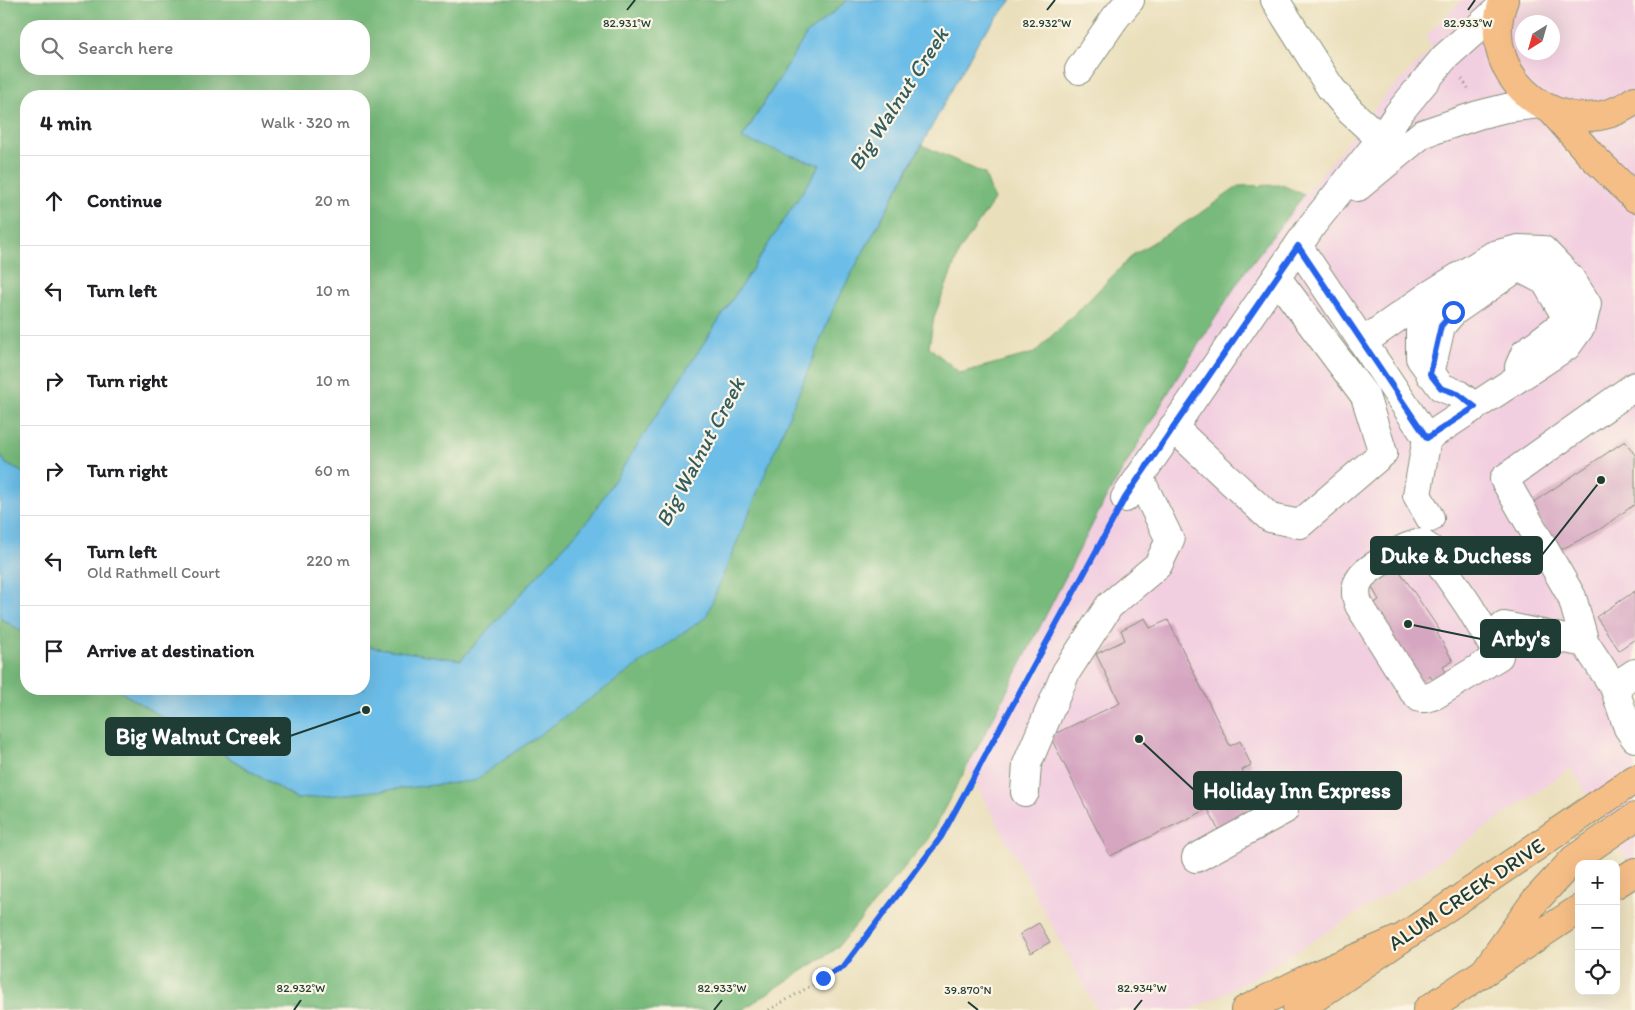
<!DOCTYPE html>
<html lang="en">
<head>
<meta charset="utf-8">
<style>
	:root { --surface:#fff; --page:#f2f2f2; --text:#202124; --muted:#757577; --line:#e0e0e0 }
	body { margin:0; font-family:Itim,sans-serif; background:var(--page); color:var(--text) }
	.controls { position:absolute; right:15px; bottom:15px; display:grid; overflow:hidden; border-radius:10px; box-shadow:0 5px 20px #0002 }
	.controls button { width:45px; height:45px; display:grid; place-items:center; padding:0; border:0; border-bottom:1px solid var(--line); background:var(--surface); color:var(--text); font:25px sans-serif }
	.compass { position:absolute; left:1515px; top:15px; width:45px; height:45px; border-radius:50%; background:var(--surface); box-shadow:0 5px 20px #0002; rotate:217deg }
	.stop { position:absolute; width:15px; height:15px; margin:-11px; border:4px solid #2563eb; border-radius:50%; background:#fff }
	.stop.end { background:#2563eb; border-color:#fff; box-shadow:0 1px 5px #0008 }
	.list { margin:0; padding:0; list-style:none }
	h2 { display:flex; justify-content:space-between; align-items:center; height:65px; margin:0; padding:0 20px; font-size:21px }
	h2 small { font-size:16px; font-weight:400; color:var(--muted) }
	.list li { display:grid; grid-template-columns:32px 1fr auto; gap:15px; align-items:center; box-sizing:border-box; height:90px; padding:0 20px; border-top:1px solid var(--line) }
	.list b { display:block; font-size:19px; white-space:nowrap }
	.list p { margin:0; font-size:16px; white-space:nowrap; color:var(--muted) }
	.list em { font-size:16px; font-style:normal; color:var(--muted) }
	.icon { flex:none; width:28px; height:28px; fill:none; stroke:currentColor; stroke-width:2; stroke-linecap:round; stroke-linejoin:round }
	.map { position:relative; flex:none; width:1635px; height:1010px; overflow:hidden }
	.search { position:absolute; background:var(--surface); box-shadow:0 5px 20px #0002; left:20px; top:20px; width:350px; height:55px; display:flex; align-items:center; gap:12px; box-sizing:border-box; padding:0 18px; border-radius:20px; color:var(--muted); font-size:19px }
	.panel { position:absolute; background:var(--surface); box-shadow:0 5px 20px #0002; left:20px; top:90px; width:350px; height:605px; border-radius:20px }
	.map>svg:first-child { display:block }
	.built { fill:#f2cfe0; fill-rule:evenodd }
	.forest { fill:#78ba7c; stroke:#4c7c58; fill-rule:evenodd }
	.water { fill:#6cbde7; stroke:#467d8e }
	.building { fill:#d6a6c1 }
	.lines { fill:none; stroke-linecap:round; stroke-linejoin:round }
	.minor-casing { stroke:#848e78; stroke-width:30 }
	.major-casing { stroke:#848e78; stroke-width:30 }
	.highway-casing { stroke:#848e78; stroke-width:30 }
	.path { stroke:#848e78; stroke-width:3; stroke-dasharray:1 4; stroke-linecap:butt }
	.minor { stroke:#fff; stroke-width:28 }
	.major { stroke:#f6be87; stroke-width:28 }
	.highway { stroke:#f6be87; stroke-width:28 }
	.route { stroke:#2563eb; stroke-width:6 }
	.ticks { fill:none; stroke:#1f3d34; stroke-width:2 }
	.labels { text-anchor:middle; dominant-baseline:central; stroke-width:4.5; stroke-linejoin:round; paint-order:stroke }
	.street-label { font-size:21px; fill:#1f3d34; stroke:#fcf5e5 }
	.water-label { font-size:22px; font-style:italic; fill:#325d61; stroke:#fcf5e5 }
	.ticks-label { font-size:12px; text-anchor:middle; fill:#1f3d34; stroke:#fcf5e5; stroke-width:4.5; stroke-linejoin:round; paint-order:stroke }
	.leader { fill:none; stroke:#1f3d34; stroke-width:2 }
	.callout-dot { fill:#1f3d34; stroke:#fcf5e5; stroke-width:2 }
	.callout { fill:#1f3d34; stroke:#1f3d34; stroke-width:2 }
	.callout-label { font-size:22px; text-anchor:middle; font-weight:bold; fill:#fff }
</style>
</head>
<body>
<div class="map">
<svg width="1635" height="1010" viewBox="0 0 1635 1010">
	<rect width="100%" height="100%" fill="#fcf5e5"/>
	<filter id="ink" filterUnits="userSpaceOnUse"><feTurbulence type="fractalNoise" baseFrequency=".02" numOctaves="2"/><feDisplacementMap in="SourceGraphic" scale="10" xChannelSelector="R" yChannelSelector="G"/><feConvolveMatrix kernelMatrix="1 2 1 2 8 2 1 2 1" color-interpolation-filters="sRGB"/></filter>
	<filter id="wash" filterUnits="userSpaceOnUse"><feTurbulence type="fractalNoise" baseFrequency=".0096" numOctaves="4" result="noise"/><feDisplacementMap in="SourceGraphic" scale="20" xChannelSelector="R" yChannelSelector="G"/><feGaussianBlur stdDeviation="1.12" result="paint"/><feColorMatrix in="noise" values="0 0 0 0 0 0 0 0 0 0 0 0 0 0 0 0 0 1.4 0 .05"/><feComposite in="paint" operator="in"/></filter>
	<g filter="url(#wash)">
		<rect width="100%" height="100%" fill="#eadfbb"/>
		<!-- built -->
		<path class="built" d="M1462 0H1635V873L1571 768 1422 873 1248 981 1190 1010H1097L967 767 1106 498 1177 378 1244 273 1304 195 1382 99 1433 48 1427 41 1428 34ZM1522 22H1552V52H1522Z"/>
		<!-- forest -->
		<path class="forest" d="M0 0H848L806 35 742 138 820 165 589 519 461 660 364 646V96H26V474L6 464 0 453ZM26 26H364V69H26Z
			M922 145 985 174 994 200 960 250 934 317 929 347 960 373 1034 353 1089 300 1134 254 1196 216 1239 186 1282 185 1304 195 1244 273 1177 378 1106 498 988 728 928 839 836 949 742 1010H0V618L26 634V689H116L296 799 474 781 837 300Z"/>
		<!-- water -->
		<path class="water" d="M848 0H1012L980 38 837 300 706 617 474 781 297 799 116 689H364V646L461 660 589 519 820 165 742 139 806 35Z
			M0 454 6 464 26 474V634L0 618Z"/>
		<g id="blocks">
			<!-- building -->
			<path class="building" d="M1625 441 1635 455V504L1599 530 1560 550 1529 505Z
				M1397 567 1440 631 1437 633 1453 661 1443 667 1448 675 1435 683 1430 676 1420 682 1370 606 1379 600 1370 584Z
				M1635 591V639L1619 650 1596 617Z
				M1145 618 1150 628 1168 620 1230 746 1240 741 1251 765 1242 770 1251 787 1240 793 1264 838 1230 854 1208 809 1110 856 1050 736 1120 703 1096 654 1125 640 1121 630Z
				M1039 923 1050 942 1031 953 1020 934Z"/>
		</g>
	</g>
	<g filter="url(#ink)">
		<use href="#blocks" fill-opacity="0" stroke="#848e78" stroke-width="1"/>
		<g class="lines">
			<defs>
				<path id="minor" d="M1275 0 1330 87 1351 112 1395 152
					M1079 70 1115 18 1130 0
					M1358 187 1422 134 1478 115 1506 108 1539 104
					M1298 246 1427 438 1417 495 1430 518
					M1452 312 1436 313 1420 324V358L1441 387 1458 394 1475 407
					M1363 342 1428 296 1494 255 1518 249 1543 250 1570 278 1587 304 1582 325 1567 346 1427 438
					M1430 374 1441 326 1453 312 1518 267 1545 281 1568 320 1525 353 1519 367
					M1635 386 1504 479 1572 597 1585 643 1614 687 1628 728 1635 738
					M1173 427 1270 518 1300 524 1383 453 1365 396 1277 278
					M1125 498 1313 224 1381 139 1398 114 1444 58 1501 7
					M1421 543 1430 549 1469 606 1499 656 1435 695 1426 698H1420L1413 691 1359 605C1348 579 1369 569 1389 557 1400 551 1409 545 1421 543Z
					M1504 626 1585 643
					M1614 687 1635 673
					M1025 792 1027 764 1066 672 1109 606 1158 565 1170 540 1139 477
					M1196 858 1284 810"/>
				<path id="major" d="M1504 0C1473 78 1567 151 1635 100
					M1553 112 1590 154 1635 198
					M1616 884 1635 872
					M1485 971 1535 901 1574 859 1635 817
					M1297 1010 1635 779
					M1427 1010 1579 909"/>
				<path id="highway" d="M1245 1010 1309 978 1400 939"/>
			</defs>
			<!-- minor casing -->
			<use href="#minor" class="minor-casing"/>
			<!-- major casing -->
			<use href="#major" class="major-casing"/>
			<!-- highway casing -->
			<use href="#highway" class="highway-casing"/>
			<!-- path -->
			<path class="path" d="M1462 79 1470 91
				M769 1010 845 966 941 837 1112 522"/>
			<!-- minor -->
			<use href="#minor" class="minor"/>
			<!-- major -->
			<use href="#major" class="major"/>
			<!-- highway -->
			<use href="#highway" class="highway"/>
		</g>
	</g>
	<g class="lines" filter="url(#ink)">
		<!-- route -->
		<path class="route" d="M823 978 844 966 941 837 1125 498 1298 246 1427 438 1475 407 1458 394 1441 388 1430 374 1441 326 1453 312"/>
	</g>
	<!-- ticks -->
	<path class="ticks" d="M627 10 635 0M1047 10 1055 0M1468 10 1475 0M968 1002 978 1010M294 1010 301 1000M714 1010 722 1000M1134 1010 1142 1000"/>
	<g class="labels">
		<!-- street labels -->
		<g class="street-label">
			<text transform="translate(1466 894) rotate(-34)">ALUM CREEK DRIVE</text>
		</g>
		<!-- water labels -->
		<g class="water-label">
			<text transform="translate(898 99) rotate(-57)">Big Walnut Creek</text>
			<text transform="translate(700 452) rotate(-62)">Big Walnut Creek</text>
		</g>
	</g>
	<g class="ticks-label">
		<text x="627" y="27">82.931°W</text>
		<text x="1047" y="27">82.932°W</text>
		<text x="1468" y="27">82.933°W</text>
		<text x="301" y="992">82.932°W</text>
		<text x="722" y="992">82.933°W</text>
		<text x="1142" y="992">82.934°W</text>
		<text x="968" y="994">39.870°N</text>
	</g>
	<!-- callouts -->
	<path class="leader" d="M1601 480L1542 555M1408 624L1481 639M366 710L290 736M1139 739L1194 790"/>
	<g class="callout-dot">
		<circle cx="1601" cy="480" r="5"/>
		<circle cx="1408" cy="624" r="5"/>
		<circle cx="366" cy="710" r="5"/>
		<circle cx="1139" cy="739" r="5"/>
	</g>
	<g class="callout">
		<rect x="1371" y="537" width="171" height="37" rx="5"/>
		<rect x="1481" y="620" width="79" height="37" rx="5"/>
		<rect x="106" y="718" width="184" height="37" rx="5"/>
		<rect x="1194" y="772" width="207" height="37" rx="5"/>
	</g>
	<g class="callout-label">
		<text x="1456" y="563">Duke &amp; Duchess</text>
		<text x="1521" y="646">Arby's</text>
		<text x="198" y="744">Big Walnut Creek</text>
		<text x="1297" y="798">Holiday Inn Express</text>
	</g>
</svg>
<div class="controls">
<button>+</button>
<button>−</button>
<button><svg class="icon" aria-label="locate" viewBox="0 0 24 24"><circle cx="12" cy="12" r="6"/><path d="M12 2v4M12 18v4M2 12h4M18 12h4"/></svg></button>
</div>
<svg class="compass" viewBox="-18 -18 36 36"><path d="M0-13l5 13h-10z" fill="#e53935"/><path d="M0 13l5-13h-10z" fill="#757577"/></svg>
<div class="stop" style="left:1453px;top:312px"></div>
<div class="stop end" style="left:823px;top:978px"></div>
<div class="search"><svg class="icon" aria-label="search" viewBox="0 0 24 24"><circle cx="10" cy="10" r="6"/><path d="M15 15l6 6"/></svg>Search here</div>
<section class="panel">
<h2>4 min<small>Walk · 320 m</small></h2>
<ul class="list">
<li><svg class="icon" aria-label="ahead" viewBox="0 0 24 24"><path d="M12 20V5M6 11l6-6 6 6"/></svg><div><b>Continue</b></div><em>20 m</em></li>
<li><svg class="icon" aria-label="left" viewBox="0 0 24 24"><path d="M17 20v-9H6M10 6l-5 5 5 5"/></svg><div><b>Turn left</b></div><em>10 m</em></li>
<li><svg class="icon" aria-label="right" viewBox="0 0 24 24"><path d="M7 20v-9h11M14 6l5 5-5 5"/></svg><div><b>Turn right</b></div><em>10 m</em></li>
<li><svg class="icon" aria-label="right" viewBox="0 0 24 24"><path d="M7 20v-9h11M14 6l5 5-5 5"/></svg><div><b>Turn right</b></div><em>60 m</em></li>
<li><svg class="icon" aria-label="left" viewBox="0 0 24 24"><path d="M17 20v-9H6M10 6l-5 5 5 5"/></svg><div><b>Turn left</b><p>Old Rathmell Court</p></div><em>220 m</em></li>
<li><svg class="icon" aria-label="arrive" viewBox="0 0 24 24"><path d="M6 21V4h12l-3 4 3 4H6"/></svg><div><b>Arrive at destination</b></div></li>
</ul>
</section>
</div>
</body>
</html>
